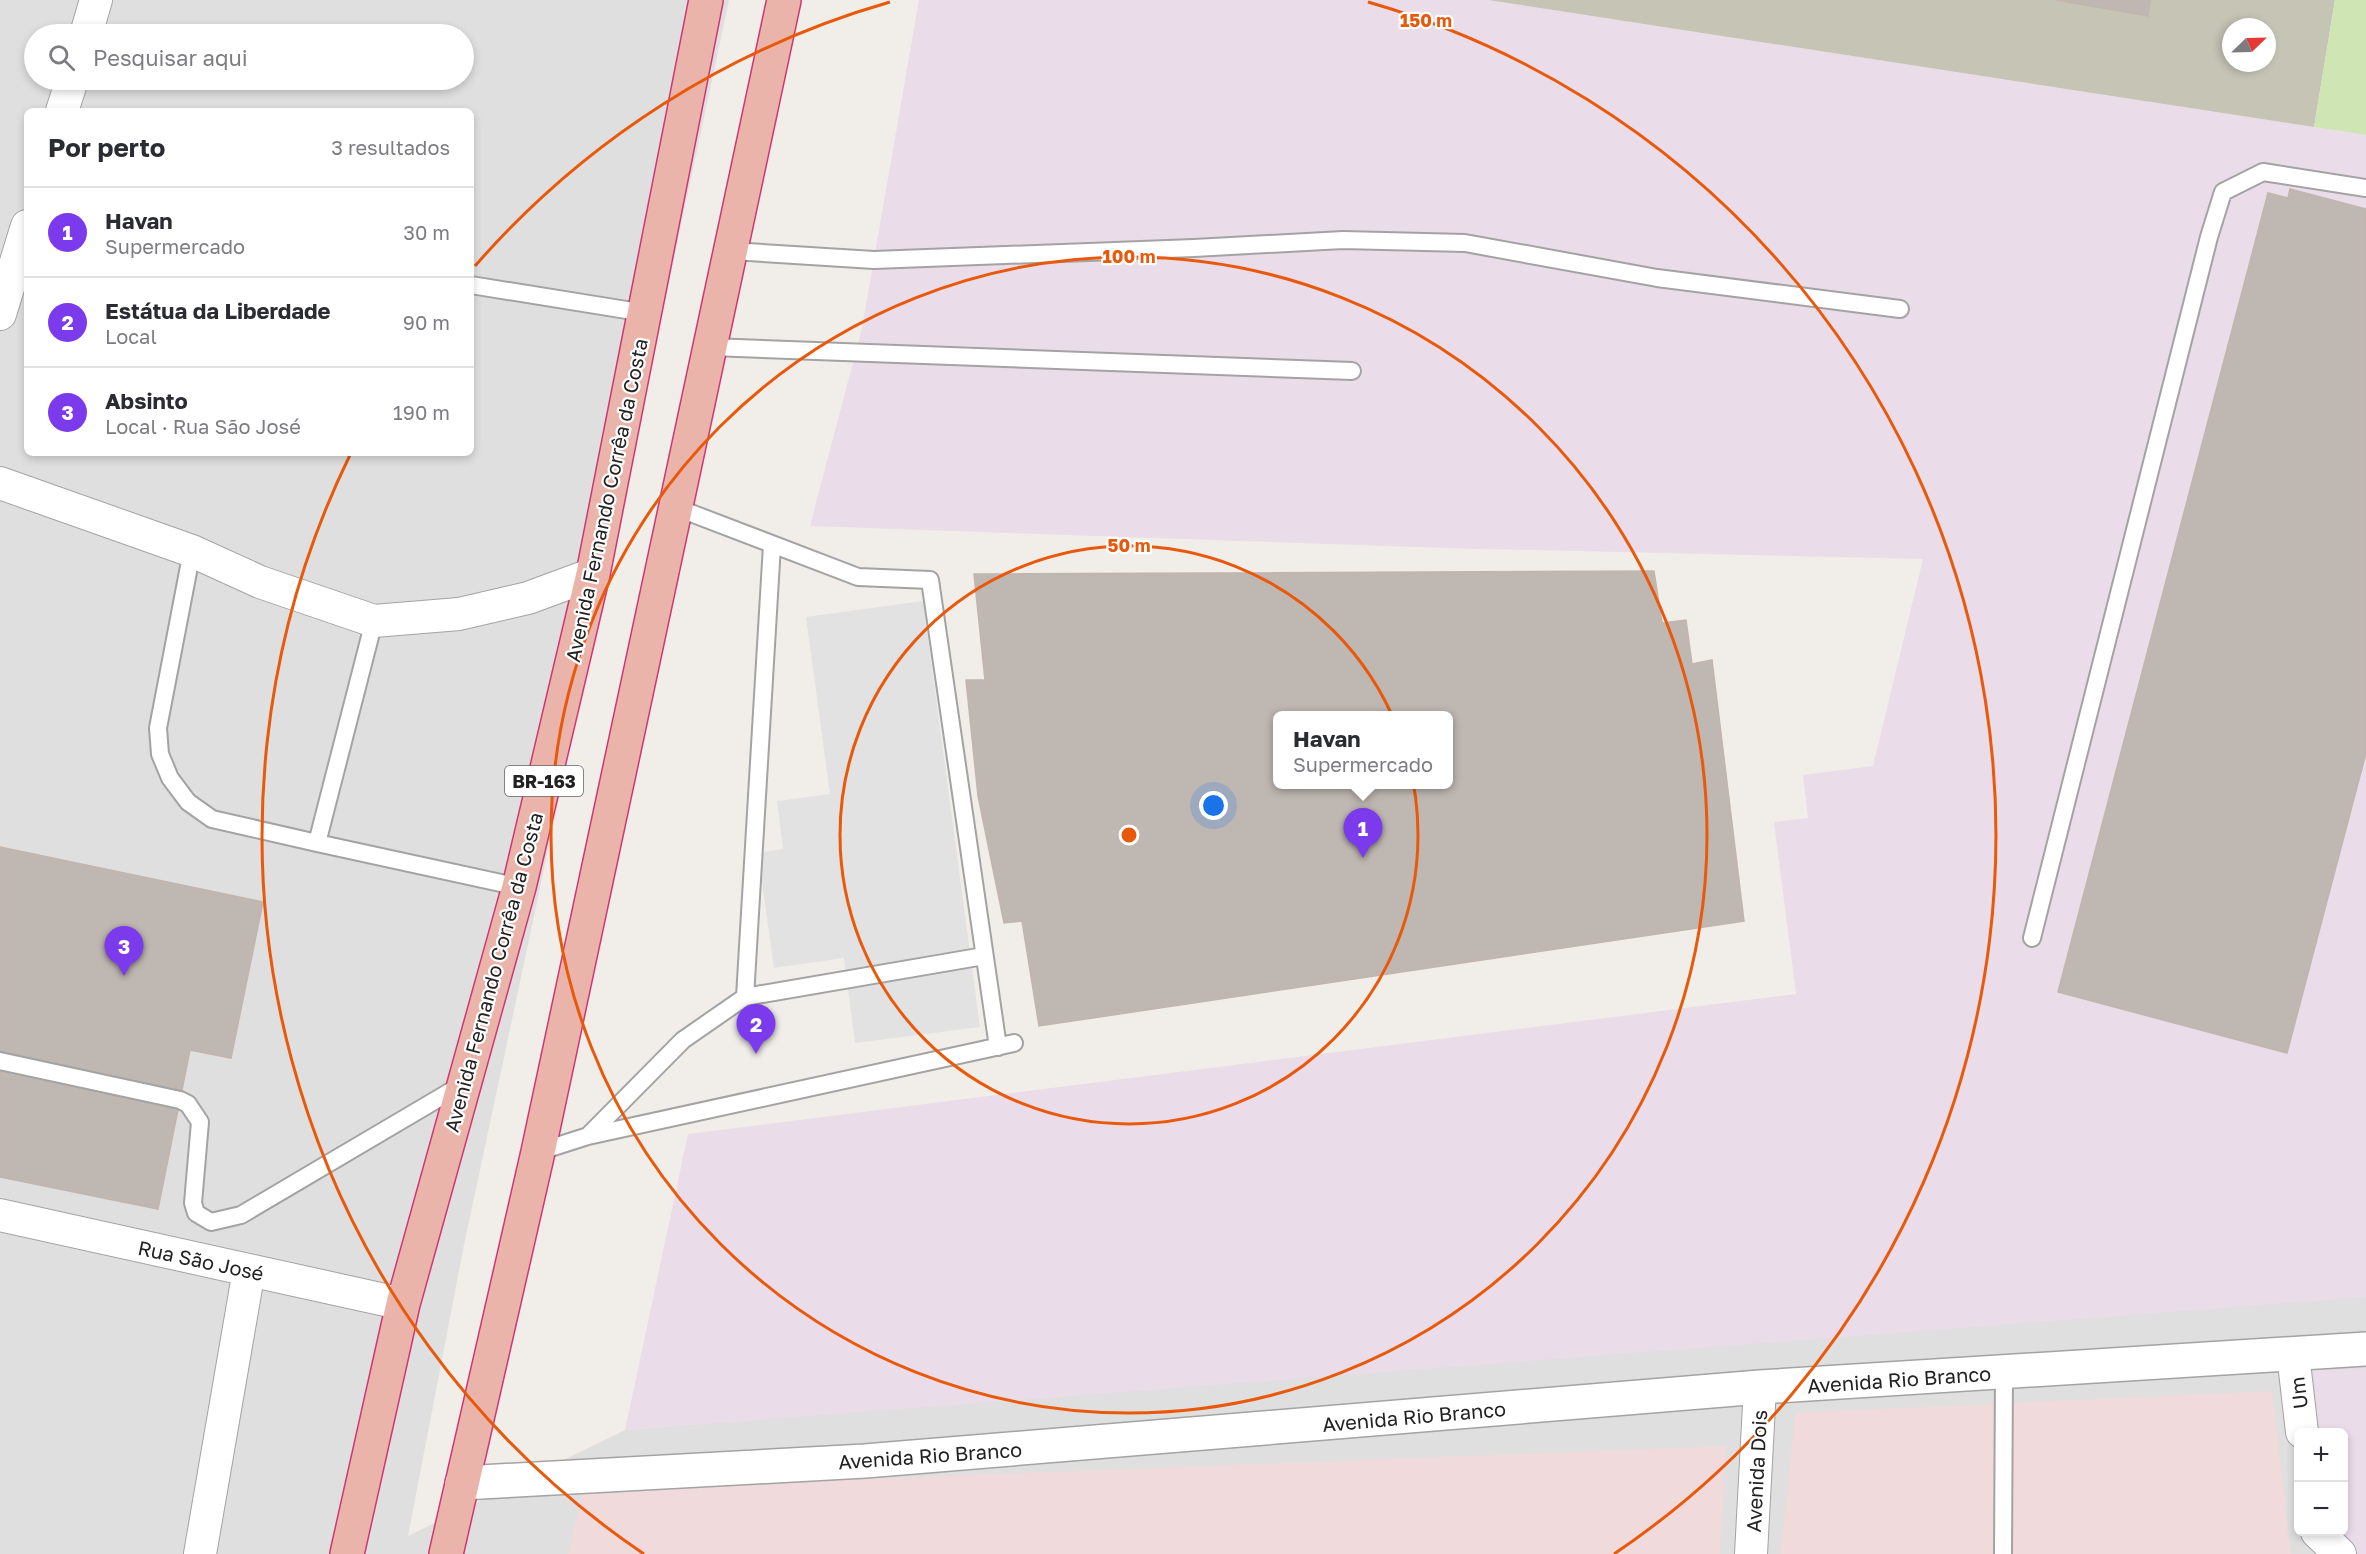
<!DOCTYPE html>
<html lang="pt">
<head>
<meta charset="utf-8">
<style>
	:root { --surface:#fff; --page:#f2f2f3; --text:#2b2b33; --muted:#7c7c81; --line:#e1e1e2; --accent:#7c3aed }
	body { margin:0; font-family:"Golos Text",sans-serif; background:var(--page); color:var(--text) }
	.controls { position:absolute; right:18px; bottom:18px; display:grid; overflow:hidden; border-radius:9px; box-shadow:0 3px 9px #0003 }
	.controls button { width:54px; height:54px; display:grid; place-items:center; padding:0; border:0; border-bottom:2px solid var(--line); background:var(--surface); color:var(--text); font:30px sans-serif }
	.compass { position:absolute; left:2222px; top:18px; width:54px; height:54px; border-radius:50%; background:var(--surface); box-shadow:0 3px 9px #0003; rotate:67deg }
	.you { position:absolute; left:1214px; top:806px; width:21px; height:21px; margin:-15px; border:4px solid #fff; border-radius:50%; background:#1a73e8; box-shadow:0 0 0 9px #1a73e833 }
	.badge { display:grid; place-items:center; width:39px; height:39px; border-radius:50%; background:var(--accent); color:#fff; font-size:20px; font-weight:700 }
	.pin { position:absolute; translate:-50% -50px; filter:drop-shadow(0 2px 3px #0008) }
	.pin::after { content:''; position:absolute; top:32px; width:21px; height:18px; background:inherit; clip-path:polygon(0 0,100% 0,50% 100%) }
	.popup { position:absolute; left:1273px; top:711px; width:180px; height:78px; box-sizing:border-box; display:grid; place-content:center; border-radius:9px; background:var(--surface); filter:drop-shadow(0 2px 4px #0005); font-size:20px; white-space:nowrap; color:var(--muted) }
	.popup b { font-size:22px; color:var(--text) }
	.popup::after { content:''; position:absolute; left:50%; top:100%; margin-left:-12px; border:12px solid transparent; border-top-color:var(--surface) }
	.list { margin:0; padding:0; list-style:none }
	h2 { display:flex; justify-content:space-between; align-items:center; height:78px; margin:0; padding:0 24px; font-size:26px }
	h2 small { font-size:20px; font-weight:400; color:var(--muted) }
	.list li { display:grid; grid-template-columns:39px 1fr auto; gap:18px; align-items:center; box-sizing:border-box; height:90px; padding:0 24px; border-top:2px solid var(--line) }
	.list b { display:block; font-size:22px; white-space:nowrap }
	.list p { margin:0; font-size:20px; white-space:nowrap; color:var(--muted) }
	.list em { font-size:20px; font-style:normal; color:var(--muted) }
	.icon { flex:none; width:33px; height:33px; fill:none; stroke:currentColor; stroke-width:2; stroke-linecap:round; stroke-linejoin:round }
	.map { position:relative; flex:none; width:2366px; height:1554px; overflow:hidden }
	.search { position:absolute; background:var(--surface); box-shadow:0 3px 9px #0003; left:24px; top:24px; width:450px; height:66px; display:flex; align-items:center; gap:15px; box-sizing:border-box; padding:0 21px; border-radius:33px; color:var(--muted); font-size:22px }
	.panel { position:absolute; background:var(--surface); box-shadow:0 3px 9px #0003; left:24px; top:108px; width:450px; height:348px; border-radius:9px }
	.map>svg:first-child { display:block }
	.residential { fill:#e0dfdf; fill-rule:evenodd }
	.commercial { fill:#f0dadb }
	.industrial { fill:#eadce8 }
	.construction { fill:#c5c4b5; fill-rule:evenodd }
	.grass { fill:#cfe6b4 }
	.parking { fill:#e2e2e2 }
	.building { fill:#bfb7b2; stroke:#c2b5ad; stroke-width:1.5; fill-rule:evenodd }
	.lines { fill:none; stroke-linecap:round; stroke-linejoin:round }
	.service-casing { stroke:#a3a3a3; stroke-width:20 }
	.minor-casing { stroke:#a3a3a3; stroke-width:34 }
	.tertiary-casing { stroke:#a3a3a3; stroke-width:36 }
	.trunk-casing { stroke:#ce3773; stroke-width:36 }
	.service { stroke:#fff; stroke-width:16 }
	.minor { stroke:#fff; stroke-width:32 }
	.tertiary { stroke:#fff; stroke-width:33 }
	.trunk { stroke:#ebb4aa; stroke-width:33 }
	.ring { fill:none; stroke:#e8590c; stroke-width:3 }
	.labels { text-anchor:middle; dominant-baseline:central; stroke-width:4.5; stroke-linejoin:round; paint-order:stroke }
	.shield { fill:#fff; stroke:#646464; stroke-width:1.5 }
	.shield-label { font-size:18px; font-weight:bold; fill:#222 }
	.street-label { font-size:20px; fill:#222; stroke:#fff }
	.centre { fill:#e8590c; stroke:#fff; stroke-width:3 }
	.ring-label { font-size:18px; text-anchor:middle; font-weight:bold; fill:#e8590c; stroke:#fff; stroke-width:4.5; stroke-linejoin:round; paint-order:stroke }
</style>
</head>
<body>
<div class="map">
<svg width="2366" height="1554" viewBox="0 0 2366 1554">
	<rect width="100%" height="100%" fill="#f1eee9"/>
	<!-- residential -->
	<path class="residential" d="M0 0H729L464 1245 408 1536 625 1430 2366 1291V1554H0ZM34 34H464V80H34ZM27 111H471V453H27ZM2298 1432H2344V1532H2298Z"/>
	<!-- commercial -->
	<path class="commercial" d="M2272 1391 2291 1554H1781L1795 1413Z
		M1726 1446 1720 1554H568L583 1490Z"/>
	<!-- industrial -->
	<path class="industrial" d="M919 0H1488L2366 135V1297L625 1430 688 1134 1796 994 1774 822 1808 818 1803 775 1873 766 1923 559 1444 548 810 526 862 328Z
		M2366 1368V1554H2331L2328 1532H2344V1432H2319L2314 1371Z"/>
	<!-- construction -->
	<path class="construction" d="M1488 0H2335L2314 127ZM2231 27H2267V63H2231Z"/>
	<!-- grass -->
	<path class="grass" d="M2335 0H2366V135L2314 127Z"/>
	<!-- parking -->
	<path class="parking" d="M923 601 980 1027 855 1043 844 958 774 968 758 853 783 849 777 801 830 794 806 617Z"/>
	<!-- building -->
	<path class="building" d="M2056 0H2150L2148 16Z
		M2290 189 2366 209V753L2287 1053 2058 992 2268 193 2288 198Z
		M1654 571 1662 623 1686 620 1692 664 1712 660 1744 921 1039 1026 1022 921 1004 923 978 796 966 680H985L974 574ZM1278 716H1448V784H1278Z
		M0 847 263 902 231 1058 190 1050 158 1209 0 1177Z"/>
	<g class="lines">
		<defs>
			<path id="service" d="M732 251 874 260 1194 248 1343 240 1465 243 1657 278 1900 309
				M471 285 645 313
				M711 347 1352 371
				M675 507 858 577 930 580 998 1047
				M192 551 158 728 160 754 170 778 188 802 212 819 317 843
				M374 621 317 843 519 887
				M2032 938 2209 237 2223 192 2263 172 2366 188
				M745 997 772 545
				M0 1061 180 1100 188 1104 200 1122 193 1203 196 1213 211 1222 241 1215 463 1084
				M589 1135 683 1040 745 997 984 956
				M538 1152 588 1136 1014 1043
				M2003 1554 2004 1372"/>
			<path id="minor" d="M86 34 96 0
				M62 111 72 80
				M0 314 27 226
				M0 483 192 551 260 582 374 621 459 614 528 598 593 574
				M0 1215 403 1304
				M2293 1354 2302 1432
				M2317 1532 2340 1554
				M200 1554 249 1270
				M1751 1554 1760 1387"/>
			<path id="tertiary" d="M462 1483 865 1461 1760 1387 2366 1349"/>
			<path id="trunk" d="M347 1554 403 1304 519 887 593 574 706 0
				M446 1554 538 1152 784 0"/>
		</defs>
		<!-- service casing -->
		<use href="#service" class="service-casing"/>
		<!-- minor casing -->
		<use href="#minor" class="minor-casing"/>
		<!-- tertiary casing -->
		<use href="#tertiary" class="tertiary-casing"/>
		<!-- trunk casing -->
		<use href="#trunk" class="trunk-casing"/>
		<!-- service -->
		<use href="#service" class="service"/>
		<!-- minor -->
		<use href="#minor" class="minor"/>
		<!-- tertiary -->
		<use href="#tertiary" class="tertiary"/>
		<!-- trunk -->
		<use href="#trunk" class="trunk"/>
	</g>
	<!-- distance rings -->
	<g class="ring">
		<circle cx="1129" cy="835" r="289"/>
		<circle cx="1129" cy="835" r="578"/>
		<path d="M644 1554A867 867 0 0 1 350 455M475 266A867 867 0 0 1 890 2M1368 2A867 867 0 0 1 1614 1554"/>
	</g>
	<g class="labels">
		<!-- shield labels -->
		<rect class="shield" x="505" y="766" width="78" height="30" rx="4.5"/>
		<g class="shield-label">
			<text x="544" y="781">BR-163</text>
		</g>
		<!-- street labels -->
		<g class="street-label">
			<text transform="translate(606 500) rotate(-78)">Avenida Fernando Corrêa da Costa</text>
			<text transform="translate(493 972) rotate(-75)">Avenida Fernando Corrêa da Costa</text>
			<text transform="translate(201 1260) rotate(12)">Rua São José</text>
			<text transform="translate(1899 1379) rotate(-4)">Avenida Rio Branco</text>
			<text transform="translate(2298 1393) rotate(-97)">Um</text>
			<text transform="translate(1414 1416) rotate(-5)">Avenida Rio Branco</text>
			<text transform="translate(930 1455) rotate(-4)">Avenida Rio Branco</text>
			<text transform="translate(1756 1471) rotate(-87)">Avenida Dois</text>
		</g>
	</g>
	<circle cx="1129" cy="835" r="9" class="centre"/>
	<g class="ring-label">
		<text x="1426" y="27">150 m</text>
		<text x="1129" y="263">100 m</text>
		<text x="1129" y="552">50 m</text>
	</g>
</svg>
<div class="controls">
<button>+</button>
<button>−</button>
</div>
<svg class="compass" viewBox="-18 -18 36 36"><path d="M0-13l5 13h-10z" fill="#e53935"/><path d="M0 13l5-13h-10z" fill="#7c7c81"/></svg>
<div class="you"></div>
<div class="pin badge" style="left:1363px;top:858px">1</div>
<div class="popup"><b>Havan</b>Supermercado</div>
<div class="pin badge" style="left:756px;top:1054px">2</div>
<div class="pin badge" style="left:124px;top:976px">3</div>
<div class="search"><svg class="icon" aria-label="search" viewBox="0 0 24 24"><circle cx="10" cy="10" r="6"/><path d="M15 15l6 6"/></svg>Pesquisar aqui</div>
<section class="panel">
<h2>Por perto<small>3 resultados</small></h2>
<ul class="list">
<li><span class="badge">1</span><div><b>Havan</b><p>Supermercado</p></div><em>30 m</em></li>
<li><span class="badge">2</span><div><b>Estátua da Liberdade</b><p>Local</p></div><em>90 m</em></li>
<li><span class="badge">3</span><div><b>Absinto</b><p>Local · Rua São José</p></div><em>190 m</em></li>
</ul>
</section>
</div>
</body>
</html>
